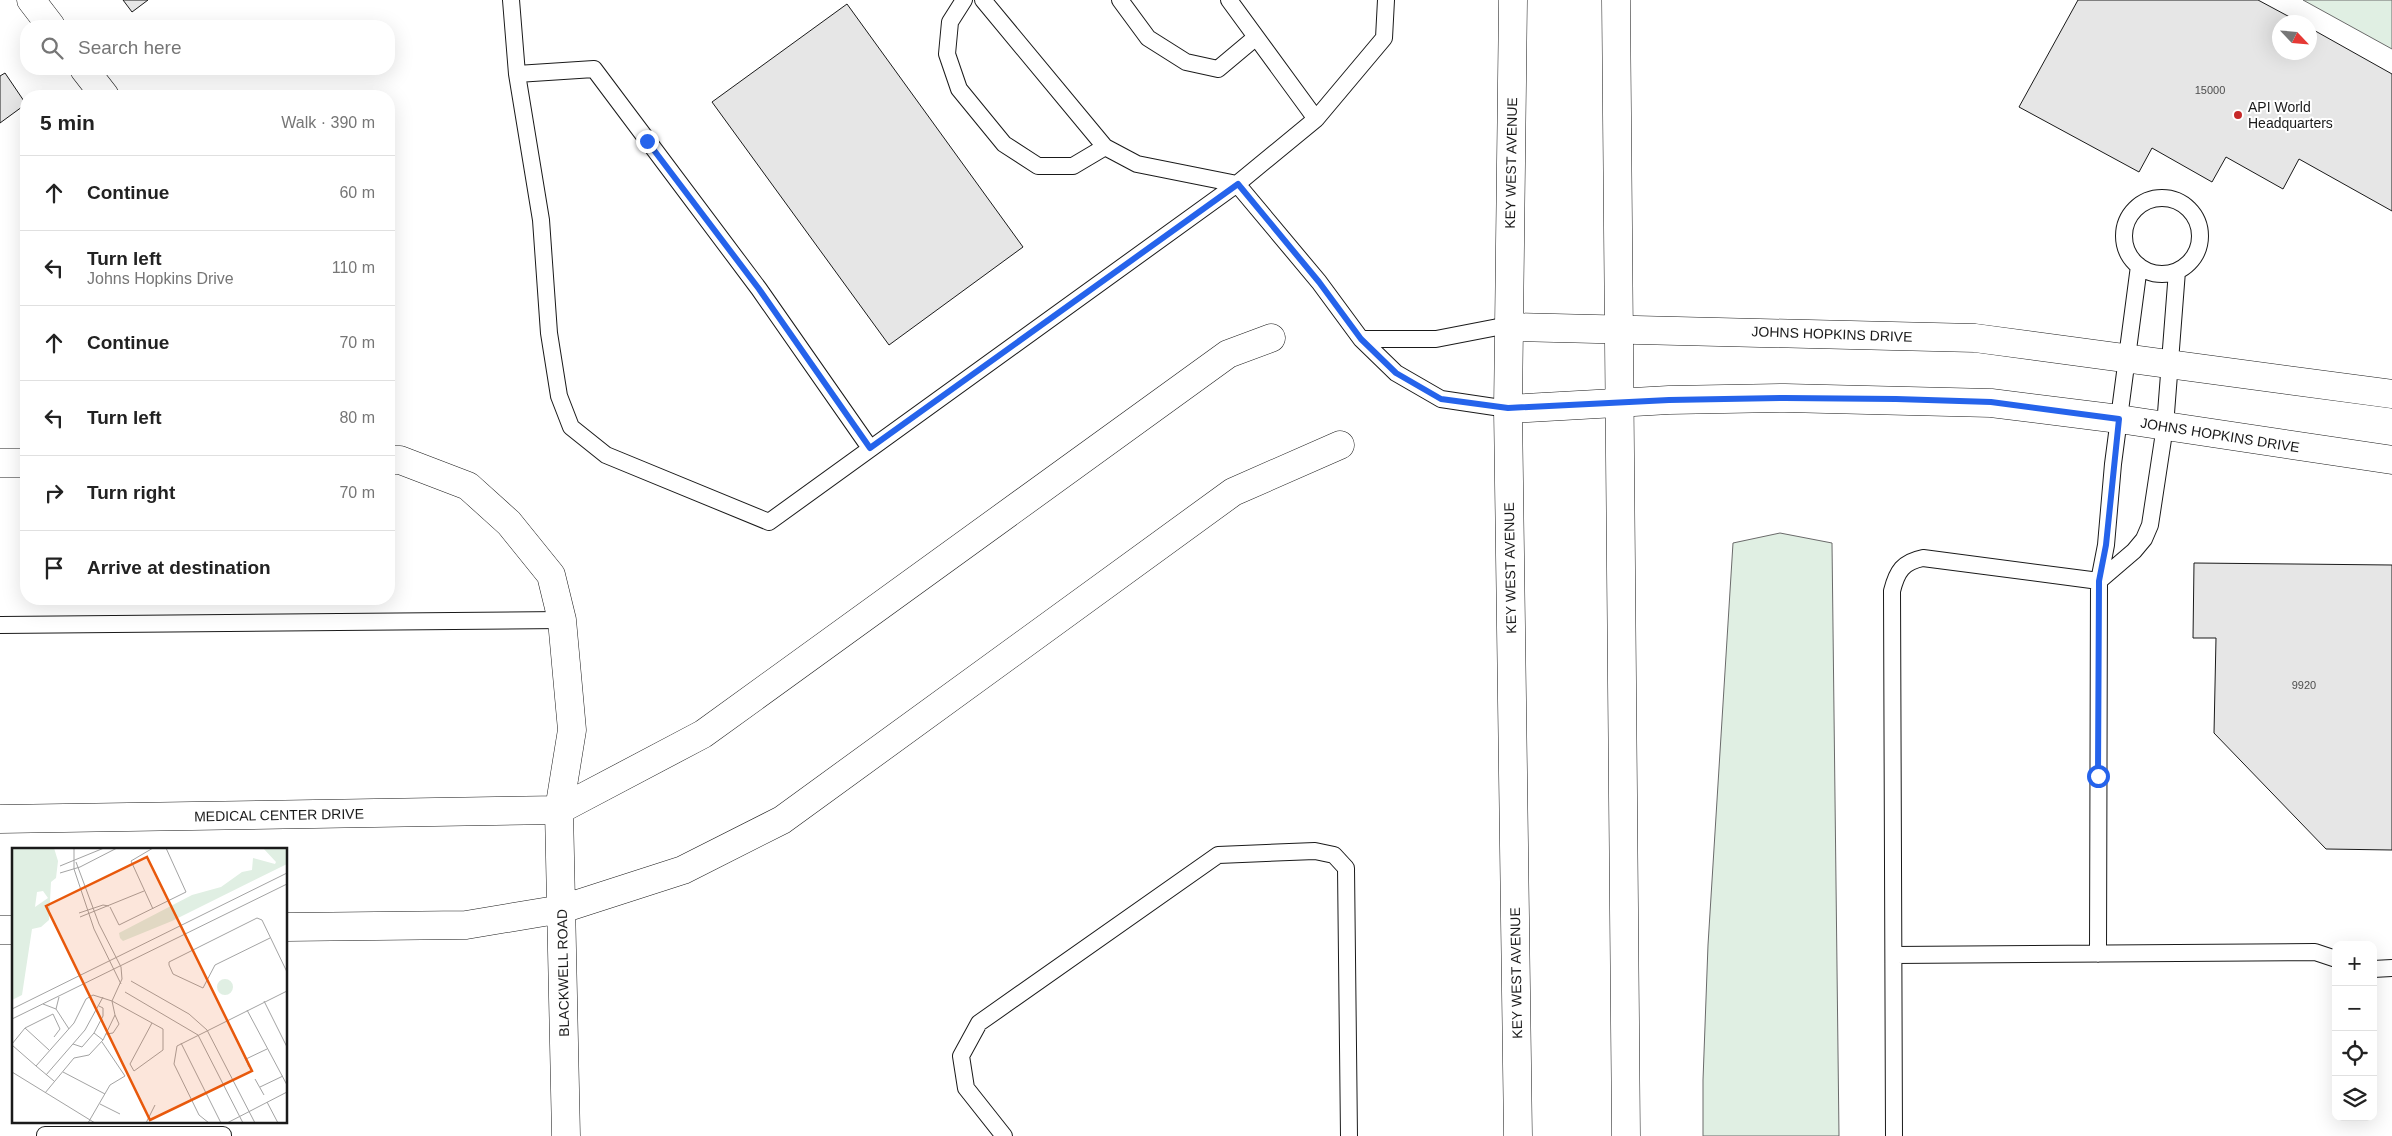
<!DOCTYPE html>
<html lang="en">
<head>
<meta charset="utf-8">
<style>
	:root { --surface:#fff; --page:#f2f2f2; --text:#222; --muted:#767676; --line:#e0e0e0 }
	body { margin:0; font-family:Helvetica,sans-serif; background:var(--page); color:var(--text) }
	.controls { position:absolute; right:15px; bottom:15px; display:grid; overflow:hidden; border-radius:10px; box-shadow:0 5px 20px #0002 }
	.controls button { width:45px; height:45px; display:grid; place-items:center; padding:0; border:0; border-bottom:1px solid var(--line); background:var(--surface); color:var(--text); font:25px sans-serif }
	.compass { position:absolute; left:2272px; top:15px; width:45px; height:45px; border-radius:50%; background:var(--surface); box-shadow:0 5px 20px #0002; rotate:116deg }
	.stop { position:absolute; width:15px; height:15px; margin:-11px; border:4px solid #2563eb; border-radius:50%; background:#fff }
	.stop.end { background:#2563eb; border-color:#fff; box-shadow:0 1px 5px #0008 }
	.list { margin:0; padding:0; list-style:none }
	h2 { display:flex; justify-content:space-between; align-items:center; height:65px; margin:0; padding:0 20px; font-size:21px }
	h2 small { font-size:16px; font-weight:400; color:var(--muted) }
	.list li { display:grid; grid-template-columns:32px 1fr auto; gap:15px; align-items:center; box-sizing:border-box; height:75px; padding:0 20px; border-top:1px solid var(--line) }
	.list b { display:block; font-size:19px; white-space:nowrap }
	.list p { margin:0; font-size:16px; white-space:nowrap; color:var(--muted) }
	.list em { font-size:16px; font-style:normal; color:var(--muted) }
	.icon { flex:none; width:28px; height:28px; fill:none; stroke:currentColor; stroke-width:2; stroke-linecap:round; stroke-linejoin:round }
	.map { position:relative; flex:none; width:2392px; height:1136px; overflow:hidden }
	.search { position:absolute; background:var(--surface); box-shadow:0 5px 20px #0002; left:20px; top:20px; width:375px; height:55px; display:flex; align-items:center; gap:12px; box-sizing:border-box; padding:0 18px; border-radius:20px; color:var(--muted); font-size:19px }
	.panel { position:absolute; background:var(--surface); box-shadow:0 5px 20px #0002; left:20px; top:90px; width:375px; height:515px; border-radius:20px }
	.map>svg:first-child { display:block }
	.green { fill:#e0efe3; stroke:#6a6a6a }
	.building { fill:#e6e6e6; stroke:#1a1a1a }
	.lines { fill:none; stroke-linecap:round; stroke-linejoin:round }
	.service-casing { stroke:#1a1a1a; stroke-width:18 }
	.minor-casing { stroke:#1a1a1a; stroke-width:29 }
	.primary-casing { stroke:#1a1a1a; stroke-width:29 }
	.service { stroke:#fff; stroke-width:16 }
	.minor { stroke:#fff; stroke-width:28 }
	.primary { stroke:#fff; stroke-width:28 }
	.route { stroke:#2563eb; stroke-width:6 }
	.poi-dot { fill:#c62828; stroke:#fff; stroke-width:2 }
	.labels { text-anchor:middle; dominant-baseline:central; stroke-width:4; stroke-linejoin:round; paint-order:stroke }
	.number-label { font-size:11px; fill:#4d4d4d }
	.poi-label { font-size:14px; fill:#1a1a1a; stroke:#fff; text-anchor:start }
	.street-label { font-size:14px; fill:#1a1a1a; stroke:#fff }
	.inset-road { fill:none; stroke:#a3a3a3; stroke-width:1 }
	.view { fill:#e8590c; fill-opacity:0.15; stroke:#e8590c; stroke-width:2.5 }
	.inset-edge { fill:none; stroke:#1a1a1a; stroke-width:2.5 }
</style>
</head>
<body>
<div class="map">
<svg width="2392" height="1136" viewBox="0 0 2392 1136">
	<rect width="100%" height="100%" fill="#fff"/>
	<!-- green -->
	<path class="green" d="M2303 0H2392V49Z
		M1780 533 1832 543 1839 1136H1703V1080L1708 945 1733 543Z"/>
	<!-- building -->
	<path class="building" d="M123 0H148L132 12Z
		M2078 0H2258L2299 22H2280V52H2310V28L2392 74V211L2299 159 2283 189 2226 157 2212 182 2152 148 2139 172 2019 107Z
		M847 4 1023 247 889 345 712 102Z
		M5 73 26 104 0 123V76Z
		M2194 563 2392 565V850L2326 849 2214 733 2216 638H2193Z"/>
	<g class="lines">
		<defs>
			<path id="service" d="M511 0 517 74
				M964 0 950 22 947 54 959 89 1004 144 1038 166H1073L1105 147
				M983 0 1105 147 1137 164 1237 184 1319 282 1361 339 1396 373 1441 399 1508 409
				M1120 0 1148 38 1186 62 1218 69 1255 38
				M1229 0 1316 119
				M2124 236a38 38 0 1 1 76 0a38 38 0 1 1-76 0Z
				M1361 339H1436L1498 327H1509
				M870 448 759 289 594 69 517 74 541 220 549 333 559 396 571 427 606 455 769 522 1237 184 1316 119 1384 38 1386 0
				M0 625 562 620
				M2098 954 2099 581 2106 545 2113 464 2139 266
				M1894 955 2315 952 2336 959
				M2373 969 2392 968
				M45 1135H223
				M1004 1136 966 1088 961 1056 979 1023 1218 855 1315 851 1334 855 1346 868 1349 1136
				M1894 1136 1892 591C1897 571 1903 562 1923 558L2099 581 2134 551 2144 539 2150 525 2165 426 2177 271"/>
			<path id="minor" d="M31 0 51 26
				M84 69 105 96
				M1509 327 1975 338 2392 394
				M1508 409 1669 400 1785 398 1991 403 2119 419 2392 460
				M389 460H400L468 486 509 523 551 575 562 620 572 730 559 810 566 1136
				M0 463H26
				M0 819 559 810 703 734 1228 354 1271 338
				M286 927 466 925 562 909 683 870 782 820 1233 492 1340 445
				M0 930H14"/>
			<path id="primary" d="M1513 0 1508 409 1518 1136
				M1616 0 1626 1136"/>
		</defs>
		<!-- service casing -->
		<use href="#service" class="service-casing"/>
		<!-- minor casing -->
		<use href="#minor" class="minor-casing"/>
		<!-- primary casing -->
		<use href="#primary" class="primary-casing"/>
		<!-- service -->
		<use href="#service" class="service"/>
		<!-- minor -->
		<use href="#minor" class="minor"/>
		<!-- primary -->
		<use href="#primary" class="primary"/>
	</g>
	<g class="lines">
		<!-- route -->
		<path class="route" d="M647 141 759 289 870 448 1238 184 1319 282 1361 339 1396 373 1441 399 1508 408 1669 400 1785 398 1896 399 1991 402 2119 419 2106 545 2099 581 2098 776"/>
	</g>
	<!-- markers -->
	<circle class="poi-dot" cx="2238" cy="115" r="5"/>
	<g class="labels">
		<!-- number labels -->
		<g class="number-label">
			<text x="2210" y="90">15000</text>
			<text x="2304" y="685">9920</text>
		</g>
		<!-- poi labels -->
		<g class="poi-label">
			<text x="2248" y="107">API World<tspan x="2248" dy="16">Headquarters</tspan></text>
		</g>
		<!-- street labels -->
		<g class="street-label">
			<text transform="translate(1511 163) rotate(-89)">KEY WEST AVENUE</text>
			<text transform="translate(1832 334) rotate(2)">JOHNS HOPKINS DRIVE</text>
			<text transform="translate(2220 435) rotate(9)">JOHNS HOPKINS DRIVE</text>
			<text transform="translate(1510 568) rotate(-91)">KEY WEST AVENUE</text>
			<text transform="translate(279 815) rotate(-1)">MEDICAL CENTER DRIVE</text>
			<text transform="translate(563 973) rotate(-91)">BLACKWELL ROAD</text>
			<text transform="translate(1516 973) rotate(-91)">KEY WEST AVENUE</text>
		</g>
	</g>
	<!-- overview -->
	<g transform="translate(12 848)">
		<rect width="275" height="275" fill="#fff"/>
		<path d="M0 0H42L46 13 44 30 39 34 37 72 29 79 20 81 10 147 0 152ZM31 43 36 50 23 59 25 44ZM251 0H275V16L160 73 111 93 108 90 107 85 180 47 209 39 230 24 240 22 241 10 263 16 264 14ZM205 139a8 8 0 1 1 16 0a8 8 0 1 1-16 0Z" fill="#e0efe3" fill-rule="evenodd"/>
		<path class="inset-road" d="M62 0V21L82 81 109 136M141 0 119 13 141 61M48 18 92 0M48 25 68 19 105 0M98 59 107 77 174 44 154 0M67 65 91 57 97 58M68 69 132 43M258 90 203 117 191 140 161 126 157 117V114L245 70 250 72 275 124M119 133 177 166 195 182 243 275M113 144 186 187 231 275M252 153 275 199M31 156 44 161 47 149M87 158 91 160V168L82 185 91 192M0 161 275 25M44 161 57 181M235 162 275 237M0 171 275 36M13 180 41 166 48 181 42 189M94 186 101 185 107 176 103 167M169 195 209 275M0 196 13 180 37 202M61 196 70 199 82 185M0 197 24 218 62 175 74 151 81 147 100 153 151 181V202L122 223 118 216 140 175M230 203 237 219M234 211 255 201M24 218 42 233M0 224 83 275M51 224 93 246M34 227 73 182 91 149M243 231 252 247M248 239 271 228M33 245 62 210 77 207 91 192 103 167 100 153 110 131 109 119 87 76 64 14M255 254 266 275M88 256 108 266M76 275 98 237 113 228 90 194M134 275 143 257M197 275 187 267 162 216 165 198 275 143M215 275 275 244"/>
		<path class="view" d="M135 9 240 223 138 272 34 58Z"/>
		<rect width="275" height="275" class="inset-edge"/>
	</g>
</svg>
<div class="controls">
<button>+</button>
<button>−</button>
<button><svg class="icon" aria-label="locate" viewBox="0 0 24 24"><circle cx="12" cy="12" r="6"/><path d="M12 2v4M12 18v4M2 12h4M18 12h4"/></svg></button>
<button><svg class="icon" aria-label="layers" viewBox="0 0 24 24"><path d="M12 4l9 5-9 5-9-5zM3 14l9 5 9-5"/></svg></button>
</div>
<svg class="compass" viewBox="-18 -18 36 36"><path d="M0-13l5 13h-10z" fill="#e53935"/><path d="M0 13l5-13h-10z" fill="#767676"/></svg>
<div class="stop" style="left:2098px;top:776px"></div>
<div class="stop end" style="left:647px;top:141px"></div>
<div class="search"><svg class="icon" aria-label="search" viewBox="0 0 24 24"><circle cx="10" cy="10" r="6"/><path d="M15 15l6 6"/></svg>Search here</div>
<section class="panel">
<h2>5 min<small>Walk · 390 m</small></h2>
<ul class="list">
<li><svg class="icon" aria-label="ahead" viewBox="0 0 24 24"><path d="M12 20V5M6 11l6-6 6 6"/></svg><div><b>Continue</b></div><em>60 m</em></li>
<li><svg class="icon" aria-label="left" viewBox="0 0 24 24"><path d="M17 20v-9H6M10 6l-5 5 5 5"/></svg><div><b>Turn left</b><p>Johns Hopkins Drive</p></div><em>110 m</em></li>
<li><svg class="icon" aria-label="ahead" viewBox="0 0 24 24"><path d="M12 20V5M6 11l6-6 6 6"/></svg><div><b>Continue</b></div><em>70 m</em></li>
<li><svg class="icon" aria-label="left" viewBox="0 0 24 24"><path d="M17 20v-9H6M10 6l-5 5 5 5"/></svg><div><b>Turn left</b></div><em>80 m</em></li>
<li><svg class="icon" aria-label="right" viewBox="0 0 24 24"><path d="M7 20v-9h11M14 6l5 5-5 5"/></svg><div><b>Turn right</b></div><em>70 m</em></li>
<li><svg class="icon" aria-label="arrive" viewBox="0 0 24 24"><path d="M6 21V4h12l-3 4 3 4H6"/></svg><div><b>Arrive at destination</b></div></li>
</ul>
</section>
</div>
</body>
</html>
